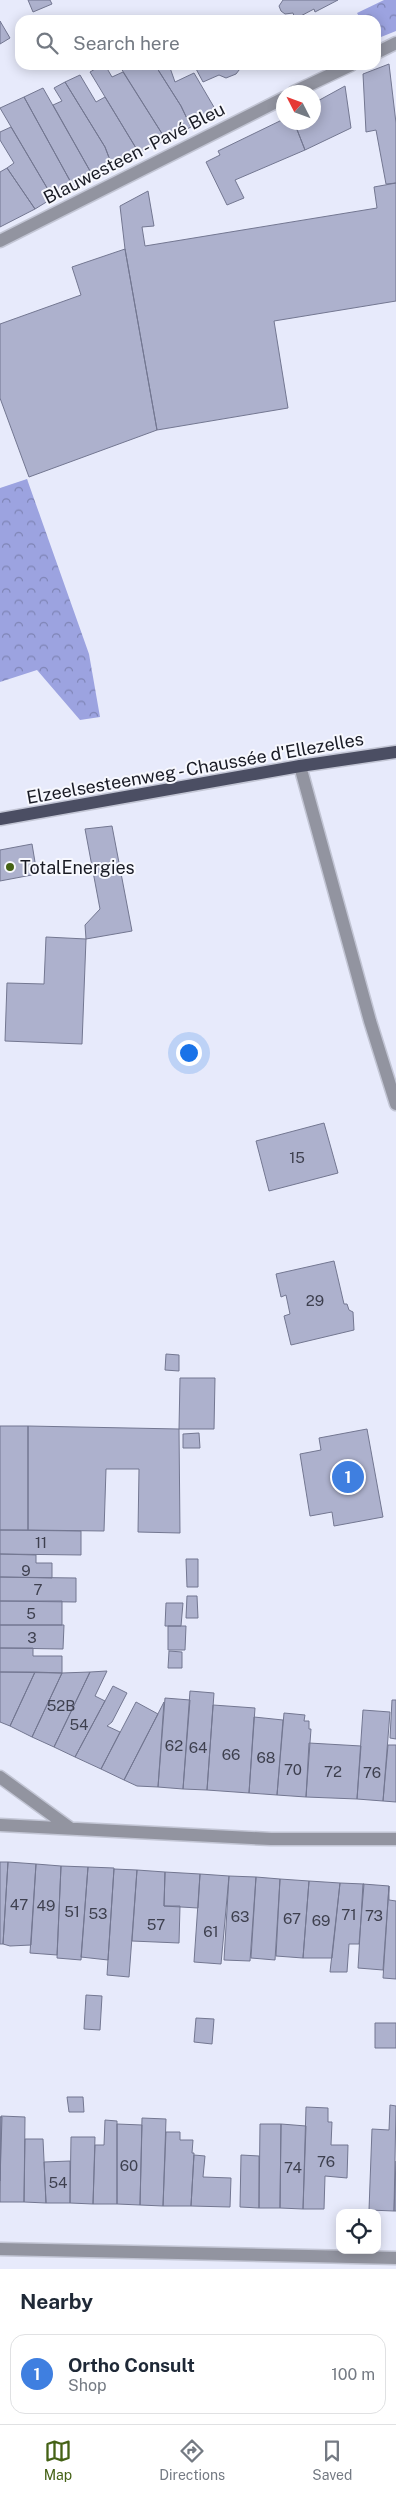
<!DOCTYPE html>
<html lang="en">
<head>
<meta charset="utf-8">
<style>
	:root { --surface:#fff; --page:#f6f6f7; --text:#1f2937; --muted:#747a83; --line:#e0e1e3; --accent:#456216 }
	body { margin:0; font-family:"Public Sans",sans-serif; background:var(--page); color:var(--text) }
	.controls { position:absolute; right:15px; bottom:15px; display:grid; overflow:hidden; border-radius:10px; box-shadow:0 2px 12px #0003 }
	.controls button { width:45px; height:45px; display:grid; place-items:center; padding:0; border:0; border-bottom:1px solid var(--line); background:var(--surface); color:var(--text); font:25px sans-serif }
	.compass { position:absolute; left:276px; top:85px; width:45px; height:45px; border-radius:50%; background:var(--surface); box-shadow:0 2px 12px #0003; rotate:312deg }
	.you { position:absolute; left:188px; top:1052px; width:18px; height:18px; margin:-12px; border:4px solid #fff; border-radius:50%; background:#1a73e8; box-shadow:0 0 0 8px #1a73e833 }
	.badge { display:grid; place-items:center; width:32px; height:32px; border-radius:50%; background:var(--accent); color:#fff; font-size:16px; font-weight:700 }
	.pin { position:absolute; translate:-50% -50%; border:2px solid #fff; box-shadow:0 1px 5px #0006 }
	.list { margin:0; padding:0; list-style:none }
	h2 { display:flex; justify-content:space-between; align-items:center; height:65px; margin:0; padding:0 20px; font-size:21px }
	h2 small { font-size:16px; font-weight:400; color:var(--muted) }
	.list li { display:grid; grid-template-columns:32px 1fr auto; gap:15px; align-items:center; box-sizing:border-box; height:80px; margin:0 10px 10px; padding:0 10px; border:1px solid var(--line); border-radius:15px }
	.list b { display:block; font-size:19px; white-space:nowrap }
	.list p { margin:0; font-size:16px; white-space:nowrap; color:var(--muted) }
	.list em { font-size:16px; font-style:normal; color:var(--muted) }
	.icon { flex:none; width:28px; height:28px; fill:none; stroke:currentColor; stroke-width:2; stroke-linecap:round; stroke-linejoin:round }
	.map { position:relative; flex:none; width:396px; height:2269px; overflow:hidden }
	.search { position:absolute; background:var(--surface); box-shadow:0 2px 12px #0003; left:15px; right:15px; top:15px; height:55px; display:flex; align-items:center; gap:12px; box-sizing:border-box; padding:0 18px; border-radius:15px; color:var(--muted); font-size:19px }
	.sheet { height:155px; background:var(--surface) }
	nav { display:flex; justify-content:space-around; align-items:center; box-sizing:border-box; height:70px; border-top:1px solid var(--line); background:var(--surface); font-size:14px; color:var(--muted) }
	nav a { display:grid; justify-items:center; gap:2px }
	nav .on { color:var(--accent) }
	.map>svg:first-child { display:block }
	.forest { fill:url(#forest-crowns) }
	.building { fill:#adb1cd; stroke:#737791 }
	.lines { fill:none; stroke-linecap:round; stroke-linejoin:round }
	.minor-casing { stroke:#c2c5d4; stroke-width:15 }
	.major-casing { stroke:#c2c5d4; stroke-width:15 }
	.minor { stroke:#9294a0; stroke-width:12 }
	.major { stroke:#4b4e63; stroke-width:12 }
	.poi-dot { fill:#456216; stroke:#f7f8fe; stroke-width:2 }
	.labels { text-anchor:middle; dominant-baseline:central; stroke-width:4; stroke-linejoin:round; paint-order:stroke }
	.number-label { font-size:15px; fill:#3e404f }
	.street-label { font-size:18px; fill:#191b25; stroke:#f7f8fe }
	.poi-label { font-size:18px; fill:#191b25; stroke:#f7f8fe; text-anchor:start }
</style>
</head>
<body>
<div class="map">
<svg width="396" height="2269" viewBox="0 0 396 2269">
	<defs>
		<pattern id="forest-crowns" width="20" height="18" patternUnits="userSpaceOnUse" patternTransform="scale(1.25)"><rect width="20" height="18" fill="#9ca3e0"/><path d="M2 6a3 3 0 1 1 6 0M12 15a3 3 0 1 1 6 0" fill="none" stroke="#7e84b5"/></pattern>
	</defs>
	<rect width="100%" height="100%" fill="#e7eafb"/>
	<!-- forest -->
	<path class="forest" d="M384 0H396V31L376 39V20H361L357 13Z
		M27 479 89 654 100 717 80 720 37 670 0 682V488Z"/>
	<!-- building -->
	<path class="building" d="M28 0H50L52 4 33 12Z
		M338 0 315 12 314 9 295 19 293 13 285 14 281 11 279 6 283 0Z
		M0 21 10 38 0 44Z
		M389 64 396 123V183L386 184 376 130 366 132 363 74Z
		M102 65H105L112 77 123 72 166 140 139 153 90 72Z
		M119 65H155L181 106 191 127 166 140Z
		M155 65H169L175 82 194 73 218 114 191 127 181 106Z
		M194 65H243L236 74 226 78 219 75 203 82Z
		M80 75 96 102 105 97 139 153 113 168 105 147 65 82Z
		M65 82 105 147 113 168 94 178 53 105 62 101 54 88Z
		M345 86 351 128 305 150 294 122H314V103Z
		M43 88 94 178 74 188 24 97Z
		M24 97 74 188 53 198 0 108Z
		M284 119V122H294L305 150 235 180 244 198 227 205 206 162 220 155 218 151Z
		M11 127 53 198 35 209 7 168 14 163 0 140V132Z
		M7 168 35 209 0 227V172Z
		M396 183V301L274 321 288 408 157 430 125 249 120 206 148 191 154 226 142 227 145 246 377 208 374 187Z
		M125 249 157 430 29 477 0 398V324L81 295 72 267Z
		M112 826 132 931 86 939 85 925 100 909 85 829Z
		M32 844 37 874 0 881V850Z
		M46 937 86 939 82 1044 5 1041 7 983 44 984Z
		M324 1123 338 1173 269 1191 256 1141Z
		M334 1261 344 1304H347L349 1310 353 1312 354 1330 291 1345 284 1316 290 1314 286 1295 281 1297 276 1274Z
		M166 1354 179 1355V1371L165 1370Z
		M180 1378H215L214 1429H179Z
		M0 1426H28V1530H0Z
		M28 1426 179 1429 180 1533 138 1532 139 1469H106L104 1531 28 1530Z
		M367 1429 383 1517 334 1526 332 1512 310 1516 300 1454 321 1450 319 1438Z
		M199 1433 200 1448H183V1434Z
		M0 1530 81 1531V1555L0 1554Z
		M0 1554 36 1555V1563H52V1578L0 1577Z
		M186 1559H198V1587H187Z
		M0 1577 76 1578V1602L0 1601Z
		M187 1596H197L198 1618H186Z
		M0 1601H62V1625H0Z
		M166 1603H183L181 1626H165Z
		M0 1625H64L63 1649 0 1648Z
		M168 1626H186L185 1650H168Z
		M0 1648H33V1656H62V1673L0 1672Z
		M169 1651 182 1652V1668H168Z
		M107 1671 95 1696 105 1701 75 1757 54 1747 90 1672Z
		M0 1672H35L10 1726 0 1722Z
		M35 1672 62 1673 32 1737 10 1726Z
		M90 1672 54 1747 32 1737 62 1673Z
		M113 1686 127 1693 112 1722 107 1726 120 1732 101 1769 75 1757Z
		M190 1691 214 1693 207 1790 183 1789Z
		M165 1698 190 1700 183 1789 158 1787Z
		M392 1700H396V1739L390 1738Z
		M136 1702 158 1714 124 1780 101 1769Z
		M164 1702 158 1787 137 1786 124 1780Z
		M213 1705 255 1708 249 1793 207 1790Z
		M363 1710 390 1712 383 1801 357 1799Z
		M284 1713 305 1715 304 1721H309V1729H311L306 1797 277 1795Z
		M254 1717 283 1720 277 1795 249 1793Z
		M309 1743 361 1746 357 1799 306 1797Z
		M388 1745H396V1802L383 1801Z
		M0 1862H8L3 1944H0Z
		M8 1862 36 1864 31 1945 10 1946 3 1944Z
		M36 1864 61 1866 57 1955 30 1953Z
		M61 1866 88 1867 81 1960 57 1958Z
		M88 1867 114 1868 108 1960 81 1957Z
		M114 1869 137 1870 129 1977 107 1975Z
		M137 1870 165 1872 164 1906H180L179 1943 132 1941Z
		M165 1872 200 1874 198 1908 164 1906Z
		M200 1874 229 1876 221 1964 194 1962Z
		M229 1876 256 1877 250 1961 224 1960Z
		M256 1877 280 1879 275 1960 251 1958Z
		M280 1879 309 1881 303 1958 276 1956Z
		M309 1881 340 1883 332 1958H303Z
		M340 1883 364 1884 359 1944H349L347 1972H330Z
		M363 1884 389 1886 383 1970 358 1968Z
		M389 1886V1900L396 1901V1979L383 1978Z
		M86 1995 102 1996 100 2030 84 2029Z
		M196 2018 214 2019 212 2044 194 2042Z
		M375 2023H396V2048H375Z
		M67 2097H83L84 2112H69Z
		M390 2105 396 2106 394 2211 369 2210 372 2129 389 2130Z
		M306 2107 328 2108V2122H332L331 2145H348L347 2178 325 2176 324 2209H303Z
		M1 2116 25 2117 24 2202H0Z
		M0 2117H2L0 2181Z
		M142 2118 166 2119 163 2206 140 2205Z
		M105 2120 117 2121V2204H93L95 2145H104Z
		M117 2124 142 2125 140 2205 117 2204Z
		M260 2124H281L280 2208H259Z
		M281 2124 306 2126 303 2209 280 2208Z
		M166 2132H180V2140H193L192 2153H194L191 2206H163Z
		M71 2137H95L93 2204 70 2203Z
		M25 2139H43L46 2203 24 2202Z
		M194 2155 205 2156 203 2177 231 2178 230 2207 191 2206Z
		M241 2155 259 2156V2208L240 2207Z
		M70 2161V2203H46L44 2162Z
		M396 2161V2211H394Z"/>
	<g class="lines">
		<defs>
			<path id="minor" d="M376 53 396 43
				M294 92 351 65
				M0 241 284 98
				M300 766 370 1021 396 1104
				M0 1777 70 1828
				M0 1825 271 1839H396
				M0 2249 396 2258"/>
			<path id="major" d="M0 819 300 766 396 752"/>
		</defs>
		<!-- minor casing -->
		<use href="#minor" class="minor-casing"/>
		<!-- major casing -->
		<use href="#major" class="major-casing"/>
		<!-- minor -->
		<use href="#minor" class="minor"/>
		<!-- major -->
		<use href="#major" class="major"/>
	</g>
	<!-- markers -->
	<circle class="poi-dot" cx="10" cy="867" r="5"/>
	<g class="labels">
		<!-- number labels -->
		<g class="number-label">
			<text x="297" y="1157">15</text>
			<text x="315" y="1300">29</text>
			<text x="41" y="1542">11</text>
			<text x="26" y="1570">9</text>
			<text x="38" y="1589">7</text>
			<text x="31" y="1613">5</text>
			<text x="32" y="1637">3</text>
			<text x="61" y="1705">52B</text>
			<text x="79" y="1724">54</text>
			<text x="174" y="1745">62</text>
			<text x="198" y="1747">64</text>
			<text x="231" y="1754">66</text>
			<text x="266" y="1757">68</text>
			<text x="293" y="1769">70</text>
			<text x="333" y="1771">72</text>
			<text x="372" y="1772">76</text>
			<text x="19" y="1904">47</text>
			<text x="46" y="1905">49</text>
			<text x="72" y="1911">51</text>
			<text x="98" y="1913">53</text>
			<text x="349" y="1914">71</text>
			<text x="374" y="1915">73</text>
			<text x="240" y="1916">63</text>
			<text x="292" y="1918">67</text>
			<text x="321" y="1920">69</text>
			<text x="156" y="1924">57</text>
			<text x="211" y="1931">61</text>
			<text x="326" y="2161">76</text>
			<text x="129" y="2165">60</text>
			<text x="293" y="2167">74</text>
			<text x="58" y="2182">54</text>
		</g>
		<!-- street labels -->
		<g class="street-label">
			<text transform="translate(134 153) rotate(-27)">Blauwesteen - Pavé Bleu</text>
			<text transform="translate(195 768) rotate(-10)">Elzeelsesteenweg - Chaussée d'Ellezelles</text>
		</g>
		<!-- poi labels -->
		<g class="poi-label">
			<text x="20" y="867">TotalEnergies</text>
		</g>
	</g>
</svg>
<div class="controls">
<button><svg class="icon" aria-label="locate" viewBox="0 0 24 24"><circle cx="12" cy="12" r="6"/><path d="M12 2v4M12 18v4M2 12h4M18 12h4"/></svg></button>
</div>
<svg class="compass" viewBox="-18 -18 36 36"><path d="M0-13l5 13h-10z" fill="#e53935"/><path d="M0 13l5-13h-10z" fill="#747a83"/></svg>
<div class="you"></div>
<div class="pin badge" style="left:348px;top:1477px;background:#3f7fe0">1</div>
<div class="search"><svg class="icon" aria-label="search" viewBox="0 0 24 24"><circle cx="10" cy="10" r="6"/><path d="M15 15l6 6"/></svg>Search here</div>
</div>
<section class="sheet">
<h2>Nearby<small></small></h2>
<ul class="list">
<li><span class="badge" style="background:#3f7fe0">1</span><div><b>Ortho Consult</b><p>Shop</p></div><em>100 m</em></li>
</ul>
</section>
<nav>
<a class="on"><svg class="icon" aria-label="map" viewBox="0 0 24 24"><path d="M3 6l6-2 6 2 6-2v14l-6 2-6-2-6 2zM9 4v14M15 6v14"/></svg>Map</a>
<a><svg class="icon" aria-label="directions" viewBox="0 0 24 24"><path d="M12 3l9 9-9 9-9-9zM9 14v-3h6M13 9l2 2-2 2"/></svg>Directions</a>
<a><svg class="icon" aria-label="saved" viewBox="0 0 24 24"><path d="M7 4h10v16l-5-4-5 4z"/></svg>Saved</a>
</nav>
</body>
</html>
